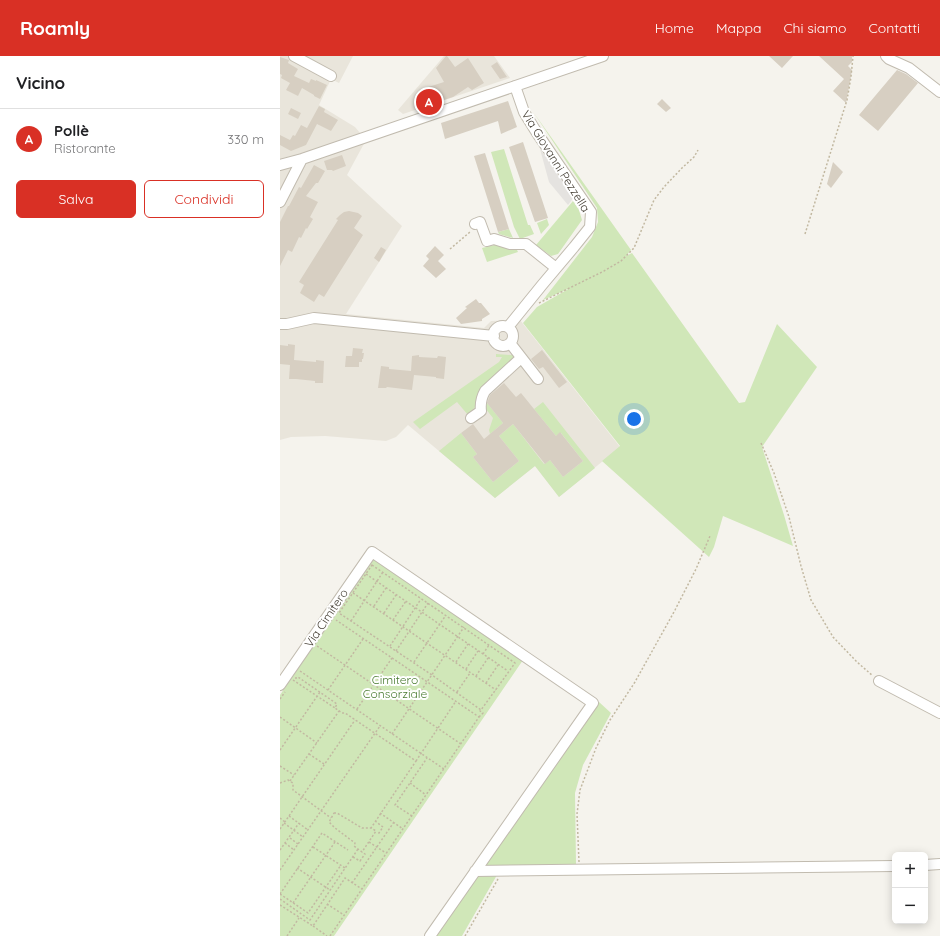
<!DOCTYPE html>
<html lang="it">
<head>
<meta charset="utf-8">
<style>
	:root { --surface:#fff; --page:#f2f2f2; --text:#202124; --muted:#757577; --line:#e0e0e0; --accent:#d93025 }
	body { margin:0; font-family:Quicksand,sans-serif; background:var(--page); color:var(--text) }
	.controls { position:absolute; right:12px; bottom:12px; display:grid; overflow:hidden; border-radius:6px; box-shadow:0 2px 10px #0003 }
	.controls button { width:36px; height:36px; display:grid; place-items:center; padding:0; border:0; border-bottom:1px solid var(--line); background:var(--surface); color:var(--text); font:20px sans-serif }
	.you { position:absolute; left:354px; top:363px; width:14px; height:14px; margin:-10px; border:3px solid #fff; border-radius:50%; background:#1a73e8; box-shadow:0 0 0 6px #1a73e833 }
	.badge { display:grid; place-items:center; width:26px; height:26px; border-radius:50%; background:var(--accent); color:#fff; font-size:13px; font-weight:700 }
	.pin { position:absolute; translate:-50% -50%; border:2px solid #fff; box-shadow:0 1px 4px #0006 }
	.list { margin:0; padding:0; list-style:none }
	h2 { display:flex; justify-content:space-between; align-items:center; height:52px; margin:0; padding:0 16px; font-size:17px }
	h2 small { font-size:13px; font-weight:400; color:var(--muted) }
	.list li { display:grid; grid-template-columns:26px 1fr auto; gap:12px; align-items:center; box-sizing:border-box; height:60px; padding:0 16px; border-top:1px solid var(--line) }
	.list b { display:block; font-size:15px; white-space:nowrap }
	.list p { margin:0; font-size:13px; white-space:nowrap; color:var(--muted) }
	.list em { font-size:13px; font-style:normal; color:var(--muted) }
	.actions { display:flex; gap:8px; padding:12px 16px }
	.actions a { flex:1; padding:9px 0; border:1px solid var(--accent); border-radius:6px; text-align:center; font-size:14px; color:var(--accent) }
	.actions .main { background:var(--accent); color:#fff }
	.map { position:relative; flex:none; width:660px; height:880px; overflow:hidden }
	header { display:flex; align-items:center; gap:24px; box-sizing:border-box; height:56px; padding:0 20px; background:var(--accent); color:#fff }
	header strong { font-size:19px }
	nav { display:flex; gap:22px; margin-inline-start:auto; font-size:14px }
	main { display:flex }
	aside { flex:1; background:var(--surface) }
	.map>svg:first-child { display:block }
	.residential { fill:#e9e5db }
	.green { fill:#d0e7b8 }
	.parking { fill:#e5e3e0 }
	.building { fill:#d7cfc2 }
	.lines { fill:none; stroke-linecap:round; stroke-linejoin:round }
	.minor-casing { stroke:#c1bbaf; stroke-width:12 }
	.path { stroke:#c2b8a1; stroke-width:1.5; stroke-dasharray:2 2; stroke-linecap:butt }
	.minor { stroke:#fff; stroke-width:10 }
	.labels { text-anchor:middle; dominant-baseline:central; stroke-width:4; stroke-linejoin:round; paint-order:stroke }
	.street-label { font-size:12px; fill:#4a443a; stroke:#fff }
	.park-label { font-size:12px; fill:#487a2f; stroke:#fff }
</style>
</head>
<body>
<header>
<strong>Roamly</strong>
<nav><a>Home</a><a>Mappa</a><a>Chi siamo</a><a>Contatti</a></nav>
</header>
<main>
<aside>
<h2>Vicino<small></small></h2>
<ul class="list">
<li><span class="badge">A</span><div><b>Pollè</b><p>Ristorante</p></div><em>330 m</em></li>
</ul>
<div class="actions"><a class="main">Salva</a><a>Condividi</a></div>
</aside>
<div class="map">
<svg width="660" height="880" viewBox="0 0 660 880">
	<rect width="100%" height="100%" fill="#f5f3ed"/>
	<!-- residential -->
	<path class="residential" d="M0 0H73L59 27 51 23 39 49 75 71 86 84 67 119 122 170 66 258 204 272 211 265 240 264 340 391 279 441 255 410 215 442 128 369 116 381 106 385 45 380 11 381 0 384Z
		M164 0H214L230 22 123 58 118 54Z"/>
	<!-- green -->
	<path class="green" d="M254 57 351 194 346 200 352 197 459 347 465 346 497 268 537 311 482 391 504 459 513 490 443 460 434 491 429 501 322 405 340 390 243 267 257 251 290 232 263 244 312 181 318 166 317 152Z
		M224 93 248 169H250L254 178 240 183 234 171 211 96Z
		M293 145 299 154 302 164 278 198 271 200 256 189Z
		M267 163 269 169 261 178 257 167Z
		M229 173 233 182 219 178 218 176Z
		M219 188 237 194 238 196 207 206 202 192Z
		M216 298 231 299 233 298 235 303 197 349 188 359 177 346 140 373 133 366 219 306 222 301H216Z
		M204 343 223 367 210 378 209 374 213 362 205 352Z
		M263 346 315 412 279 441 255 410 215 442 159 395 181 377 197 398 193 401 213 426 239 405 219 380 233 368 264 408 270 404 283 421 303 405 281 377 276 380 254 353Z
		M93 501 243 604 54 880H0V639Z
		M319 646 331 657 303 709 295 737 296 808 293 811 221 812 182 880H151L207 805Z"/>
	<!-- parking -->
	<path class="parking" d="M260 93 294 141 288 149 269 126Z"/>
	<!-- building -->
	<path class="building" d="M166 0H167L175 11 188 2 204 27 192 34 188 31 173 41 143 51 138 36 140 35 139 34 164 26 156 12Z
		M489 0H513L502 12Z
		M539 0H572V6L568 10 572 14 566 47 553 35 564 23Z
		M0 1 9 4 8 7 18 13 14 20 29 27 31 23 36 25V24L47 29 40 43 34 40V39L22 32 18 40 6 34 10 27 1 22 2 19 0 18Z
		M217 6 227 21 220 23 211 10Z
		M617 14 626 18 638 27 598 75 579 59Z
		M382 43 391 52 386 56 377 48Z
		M228 45 237 71 221 78 218 65 165 83 161 67Z
		M39 50 45 53 44 56 58 64 51 75 37 68 26 89 11 95 0 89V79L10 84 13 79 15 80 21 69 27 72Z
		M11 52 21 57 18 63 8 58Z
		M243 86 268 162 255 166 229 91Z
		M205 97 229 173 218 176 194 100Z
		M62 99 66 110 53 115 52 114H47L44 105Z
		M553 106 563 116 551 132 547 128Z
		M34 109 45 115 38 127H36L26 140 38 146 30 161 33 163 27 173 26 172 21 182 19 181 12 196 8 194 0 210V166L8 150H9L19 131 21 132Z
		M69 155 78 157 82 160 74 172 83 179 44 241 39 238 34 246 20 237 24 229 19 226 58 164 56 163 60 159 64 156Z
		M155 190 164 199 158 205 166 213 156 222 143 210 149 203 146 200Z
		M101 191 106 194 99 206 94 202Z
		M196 243 199 247H201L210 258 202 263V265L181 268 176 262 187 252 185 251Z
		M8 288 15 289 14 304 36 306V304L44 305 43 327H35V325L16 323H9L10 309 0 308V289L8 290Z
		M73 292 83 293 82 297H84L83 303H82V306H79V311H65L66 300H72Z
		M262 294 287 326 279 332 263 311 259 313 251 303Z
		M139 299V301L157 302 158 300 166 301 164 323 156 322V321L134 319 132 334 107 331 106 332H98L101 310 109 311V313L131 315 132 300Z
		M224 327 236 341 241 337 276 380 280 376 303 405 283 421 270 404 265 408 233 368 219 380 239 405 213 426 193 401 197 398 181 377 193 368 204 383 223 367 207 347 210 339Z"/>
	<g class="lines">
		<defs>
			<path id="minor" d="M14 0 51 20
				M606 0 609 3 629 12 660 36
				M0 109 22 103 323 0
				M0 146 22 103
				M195 168 200 166 207 185 214 183 230 188H246L276 212
				M0 268H7L34 262 214 280
				M213 280a10 10 0 1 1 20 0a10 10 0 1 1-20 0Z
				M228 271 262 229 294 191 310 171 311 156 257 77 244 56 235 30
				M230 287 258 323
				M191 362 201 355C200 347 201 342 205 335L241 302
				M599 625 660 657
				M0 629 92 496 313 647 150 880
				M645 809 660 808
				M195 815 615 810"/>
		</defs>
		<!-- minor casing -->
		<use href="#minor" class="minor-casing"/>
		<!-- path -->
		<path class="path" d="M525 178 567 44 571 21 573 0
			M170 193 190 176
			M259 247 324 215 341 205 354 192 374 144 384 131 402 112 414 101 418 94
			M481 387 494 417 509 461 521 510 531 544 553 581 577 606 593 620
			M92 509 235 607 201 654 152 619 59 557Z
			M86 518 228 615
			M73 537 216 634
			M94 550 106 532
			M104 557 116 539
			M113 564 126 545
			M71 565 103 516
			M37 590 181 688
			M110 590 141 543
			M116 595 148 547
			M203 598 209 589
			M134 606 166 559
			M176 606 188 588
			M186 613 198 595
			M20 615 164 713
			M196 620 208 602
			M15 622H17L18 621 57 648 55 652 62 657H65L136 705 91 772
			M13 624 55 652
			M206 627 218 609
			M48 634 83 583
			M177 636 190 617
			M0 643 5 636
			M77 653 112 602
			M0 661 37 687
			M199 661 203 657 200 655 201 654
			M112 678 184 571
			M0 694 40 636
			M29 698 44 708
			M136 705 176 645
			M0 710 14 719
			M10 725 59 655
			M0 727 8 724 13 727V734L51 762
			M130 727 146 739
			M54 757H57L82 772H91L96 775 82 796 74 790 75 787 55 772 49 766Z
			M100 757 123 773
			M9 760 28 774
			M132 760 115 749 147 702
			M0 762 5 766
			M95 765 103 771 99 777 97 776
			M4 767 23 781
			M0 773 75 664
			M10 782 18 788
			M89 786 106 797
			M5 787 14 794
			M33 791 65 812
			M0 794 19 767
			M73 801 80 805 85 798 82 796
			M299 806 297 758 300 734 316 692 330 664 355 626 395 554 416 513 430 480
			M17 812 50 834
			M0 814 100 670
			M72 827 114 766
			M0 838 42 777 68 794
			M0 838 28 857 61 809
			M0 843 30 864 78 793
			M13 847 55 786
			M47 848 64 859
			M0 849 33 870 65 822 82 833
			M33 870 47 880
			M7 880 19 862
			M50 880 199 661 56 564
			M185 880 218 823"/>
		<!-- minor -->
		<use href="#minor" class="minor"/>
	</g>
	<g class="labels">
		<!-- street labels -->
		<g class="street-label">
			<text transform="translate(276 105) rotate(58)">Via Giovanni Pezzella</text>
			<text transform="translate(46 562) rotate(-56)">Via Cimitero</text>
		</g>
		<!-- park labels -->
		<g class="park-label">
			<text x="115" y="623">Cimitero<tspan x="115" dy="14">Consorziale</tspan></text>
		</g>
	</g>
</svg>
<div class="controls">
<button>+</button>
<button>−</button>
</div>
<div class="you"></div>
<div class="pin badge" style="left:149px;top:46px">A</div>
</div>
</main>
</body>
</html>
